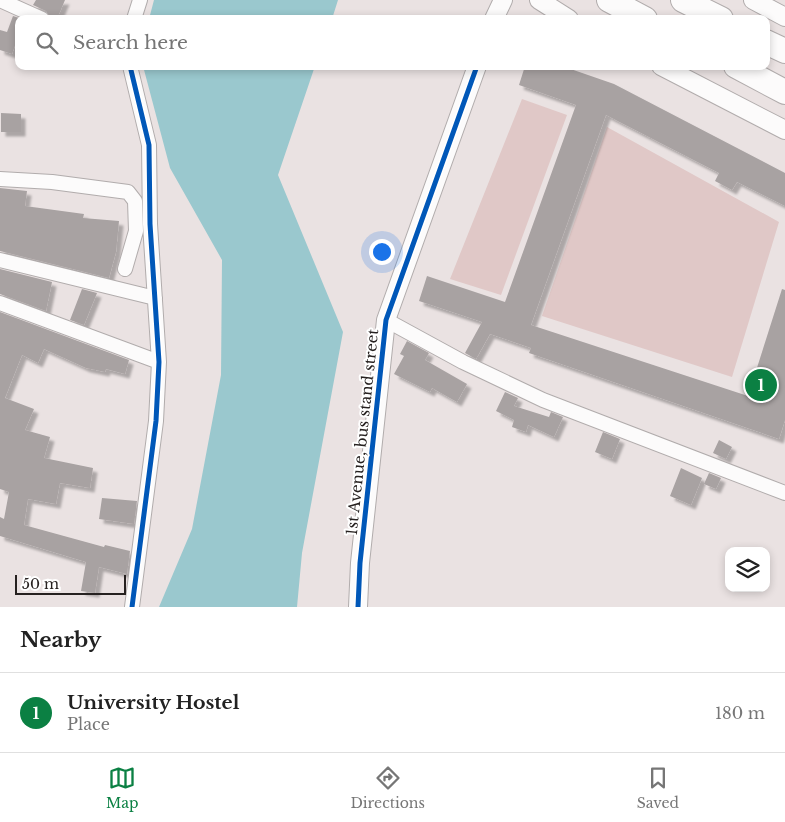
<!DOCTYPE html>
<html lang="en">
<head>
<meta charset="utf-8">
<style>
	:root { --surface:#fff; --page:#f2f2f2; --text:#222; --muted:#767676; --line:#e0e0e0; --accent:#0b8043 }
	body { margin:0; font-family:"Libre Baskerville",serif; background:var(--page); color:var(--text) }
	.controls { position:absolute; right:15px; bottom:15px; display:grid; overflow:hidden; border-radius:10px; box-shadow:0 2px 8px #0003 }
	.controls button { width:45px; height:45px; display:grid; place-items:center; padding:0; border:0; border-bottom:1px solid var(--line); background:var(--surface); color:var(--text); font:25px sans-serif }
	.scale { position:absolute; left:15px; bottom:12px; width:111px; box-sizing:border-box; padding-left:5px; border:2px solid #262120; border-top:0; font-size:14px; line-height:18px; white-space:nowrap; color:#262120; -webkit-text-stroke:4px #fff; paint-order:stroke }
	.you { position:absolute; left:381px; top:251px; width:18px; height:18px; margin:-12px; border:4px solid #fff; border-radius:50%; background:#1a73e8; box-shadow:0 0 0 8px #1a73e833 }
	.badge { display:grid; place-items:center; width:32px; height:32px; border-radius:50%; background:var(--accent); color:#fff; font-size:16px; font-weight:700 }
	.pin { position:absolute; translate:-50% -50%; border:2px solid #fff; box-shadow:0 1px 5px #0006 }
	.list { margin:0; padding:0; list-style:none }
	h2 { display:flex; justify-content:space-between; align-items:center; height:65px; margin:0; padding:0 20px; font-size:21px }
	h2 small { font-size:16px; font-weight:400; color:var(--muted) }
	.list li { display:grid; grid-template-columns:32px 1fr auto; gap:15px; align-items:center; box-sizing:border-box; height:80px; padding:0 20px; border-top:1px solid var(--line) }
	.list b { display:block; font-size:19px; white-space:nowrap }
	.list p { margin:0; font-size:16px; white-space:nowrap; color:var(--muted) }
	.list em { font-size:16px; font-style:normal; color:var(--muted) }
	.icon { flex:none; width:28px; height:28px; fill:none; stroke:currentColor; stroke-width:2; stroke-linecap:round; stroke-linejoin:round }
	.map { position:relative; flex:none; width:785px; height:607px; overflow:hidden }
	.search { position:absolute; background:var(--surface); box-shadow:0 2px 8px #0003; left:15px; right:15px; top:15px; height:55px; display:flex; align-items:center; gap:12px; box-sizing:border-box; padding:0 18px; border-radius:10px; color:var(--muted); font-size:19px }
	.sheet { height:145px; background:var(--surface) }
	nav { display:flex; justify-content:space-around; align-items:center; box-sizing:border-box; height:70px; border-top:1px solid var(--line); background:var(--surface); font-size:14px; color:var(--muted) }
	nav a { display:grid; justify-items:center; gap:2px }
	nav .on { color:var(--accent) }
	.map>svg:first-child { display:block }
	.green { fill:#e0c8c7 }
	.water { fill:#9ac8ce }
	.building { fill:#a8a2a2; filter:url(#shadow) }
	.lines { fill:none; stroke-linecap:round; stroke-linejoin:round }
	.minor-casing { stroke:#b1acac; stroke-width:16 }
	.tertiary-casing { stroke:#b1acac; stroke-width:20 }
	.trunk-casing { stroke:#b1acac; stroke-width:26 }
	.minor { stroke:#fcfbfb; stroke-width:14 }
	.tertiary { stroke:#fcfbfb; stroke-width:18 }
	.trunk { stroke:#fcfbfb; stroke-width:24 }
	.cycleway-casing { stroke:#fff; stroke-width:8 }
	.cycleway { stroke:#0057b8; stroke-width:5 }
	.labels { text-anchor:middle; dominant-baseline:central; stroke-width:4; stroke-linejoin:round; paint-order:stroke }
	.street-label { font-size:15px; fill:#262120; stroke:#fff }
</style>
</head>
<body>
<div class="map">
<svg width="785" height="607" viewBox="0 0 785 607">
	<defs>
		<filter id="shadow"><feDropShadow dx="4.5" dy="4.5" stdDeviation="1" flood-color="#0004"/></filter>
	</defs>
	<rect width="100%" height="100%" fill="#eae2e2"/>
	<!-- green -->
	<path class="green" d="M522 99 567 115 501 295 450 279Z
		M607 127 779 222 732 377 542 316Z"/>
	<!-- water -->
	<path class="water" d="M154 0H338L332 19H149Z
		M143 66H315L278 175 343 332 302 553 297 607H159L192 529 221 375 222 260 170 168Z"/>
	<!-- building -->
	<path class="building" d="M36 0H65L57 19H51L46 11 33 5Z
		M13 16 19 18V34L12 54 0 50V30L7 32Z
		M525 66H562L614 84 785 173V206L737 182 732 190 715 181 719 173 606 115 531 325 748 396 782 289 785 290V420L779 439 529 353 531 348 490 334 476 359 465 353 482 322 419 301 427 276 505 302 576 105 519 85Z
		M1 113 21 114V132H1Z
		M0 188 27 191 25 206 84 214 83 218 119 221 116 252 109 278 0 251Z
		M0 269 52 282 46 311 0 294Z
		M82 289 97 293 84 325 70 320Z
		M0 312 129 360 125 374 106 369 105 372 86 368 44 349 38 363 22 355 5 398 34 409 25 430 50 437 44 458 93 468 90 488 60 483 56 504 28 499 24 525 104 547 105 545 130 551 127 574 99 567 95 593 81 591 86 562 0 536V517L4 519 9 492 0 489Z
		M407 341 429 353 425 360 467 384 457 402 432 388 430 392 394 374 404 356 400 354Z
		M505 392 518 398 514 406 549 417 551 412 563 417 554 437 528 425 526 432 512 427 514 420 496 411Z
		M603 432 620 439 612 459 595 452Z
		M719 440 732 447 726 459 713 453Z
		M681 468 702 478 691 505 670 496Z
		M709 473 721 478 716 489 704 484Z
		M102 498 137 501 134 524 99 519Z"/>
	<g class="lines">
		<defs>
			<path id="minor" d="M0 0 42 19
				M134 19 140 0
				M130 66 149 145 150 224 159 362 156 421 132 607
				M0 179 52 182 128 192 135 201 136 231 125 269
				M0 260 155 298
				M0 303 159 362
				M386 320 463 362 543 400 785 493"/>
			<path id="tertiary" d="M539 0 569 19
				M753 0 785 17
				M494 19 503 0
				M661 66 785 130
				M358 607 360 563 386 320 477 66"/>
			<path id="trunk" d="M609 0 645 19
				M683 0 721 19
				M766 42 785 51
				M736 66 785 92"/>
		</defs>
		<!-- minor casing -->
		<use href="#minor" class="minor-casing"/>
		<!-- tertiary casing -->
		<use href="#tertiary" class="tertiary-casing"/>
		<!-- trunk casing -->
		<use href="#trunk" class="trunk-casing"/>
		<!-- minor -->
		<use href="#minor" class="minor"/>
		<!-- tertiary -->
		<use href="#tertiary" class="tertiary"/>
		<!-- trunk -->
		<use href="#trunk" class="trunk"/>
		<defs>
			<path id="cycleway" d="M130 66 149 145 150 224 159 362 156 421 132 607
				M358 607 360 563 386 320 477 66"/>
		</defs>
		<!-- cycleway casing -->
		<use href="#cycleway" class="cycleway-casing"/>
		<!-- cycleway -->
		<use href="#cycleway" class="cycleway"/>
	</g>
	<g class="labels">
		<!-- street labels -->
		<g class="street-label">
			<text transform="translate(362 432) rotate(-84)">1st Avenue, bus stand street</text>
		</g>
	</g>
</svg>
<div class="controls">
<button><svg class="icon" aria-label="layers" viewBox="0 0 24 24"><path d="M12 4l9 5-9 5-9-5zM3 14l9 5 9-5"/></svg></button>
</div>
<div class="scale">50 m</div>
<div class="you"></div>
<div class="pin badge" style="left:761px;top:385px">1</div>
<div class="search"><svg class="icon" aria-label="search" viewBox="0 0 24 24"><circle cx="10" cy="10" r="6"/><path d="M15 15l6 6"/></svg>Search here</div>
</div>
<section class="sheet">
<h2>Nearby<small></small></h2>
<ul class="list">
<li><span class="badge">1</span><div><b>University Hostel</b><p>Place</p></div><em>180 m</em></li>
</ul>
</section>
<nav>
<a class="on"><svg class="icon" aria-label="map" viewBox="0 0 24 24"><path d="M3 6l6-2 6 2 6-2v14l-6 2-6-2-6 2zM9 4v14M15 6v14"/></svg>Map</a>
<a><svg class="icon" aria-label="directions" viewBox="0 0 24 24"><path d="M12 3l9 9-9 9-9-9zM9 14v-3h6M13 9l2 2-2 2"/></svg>Directions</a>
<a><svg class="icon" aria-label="saved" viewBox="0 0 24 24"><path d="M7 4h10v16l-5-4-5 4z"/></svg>Saved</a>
</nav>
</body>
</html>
